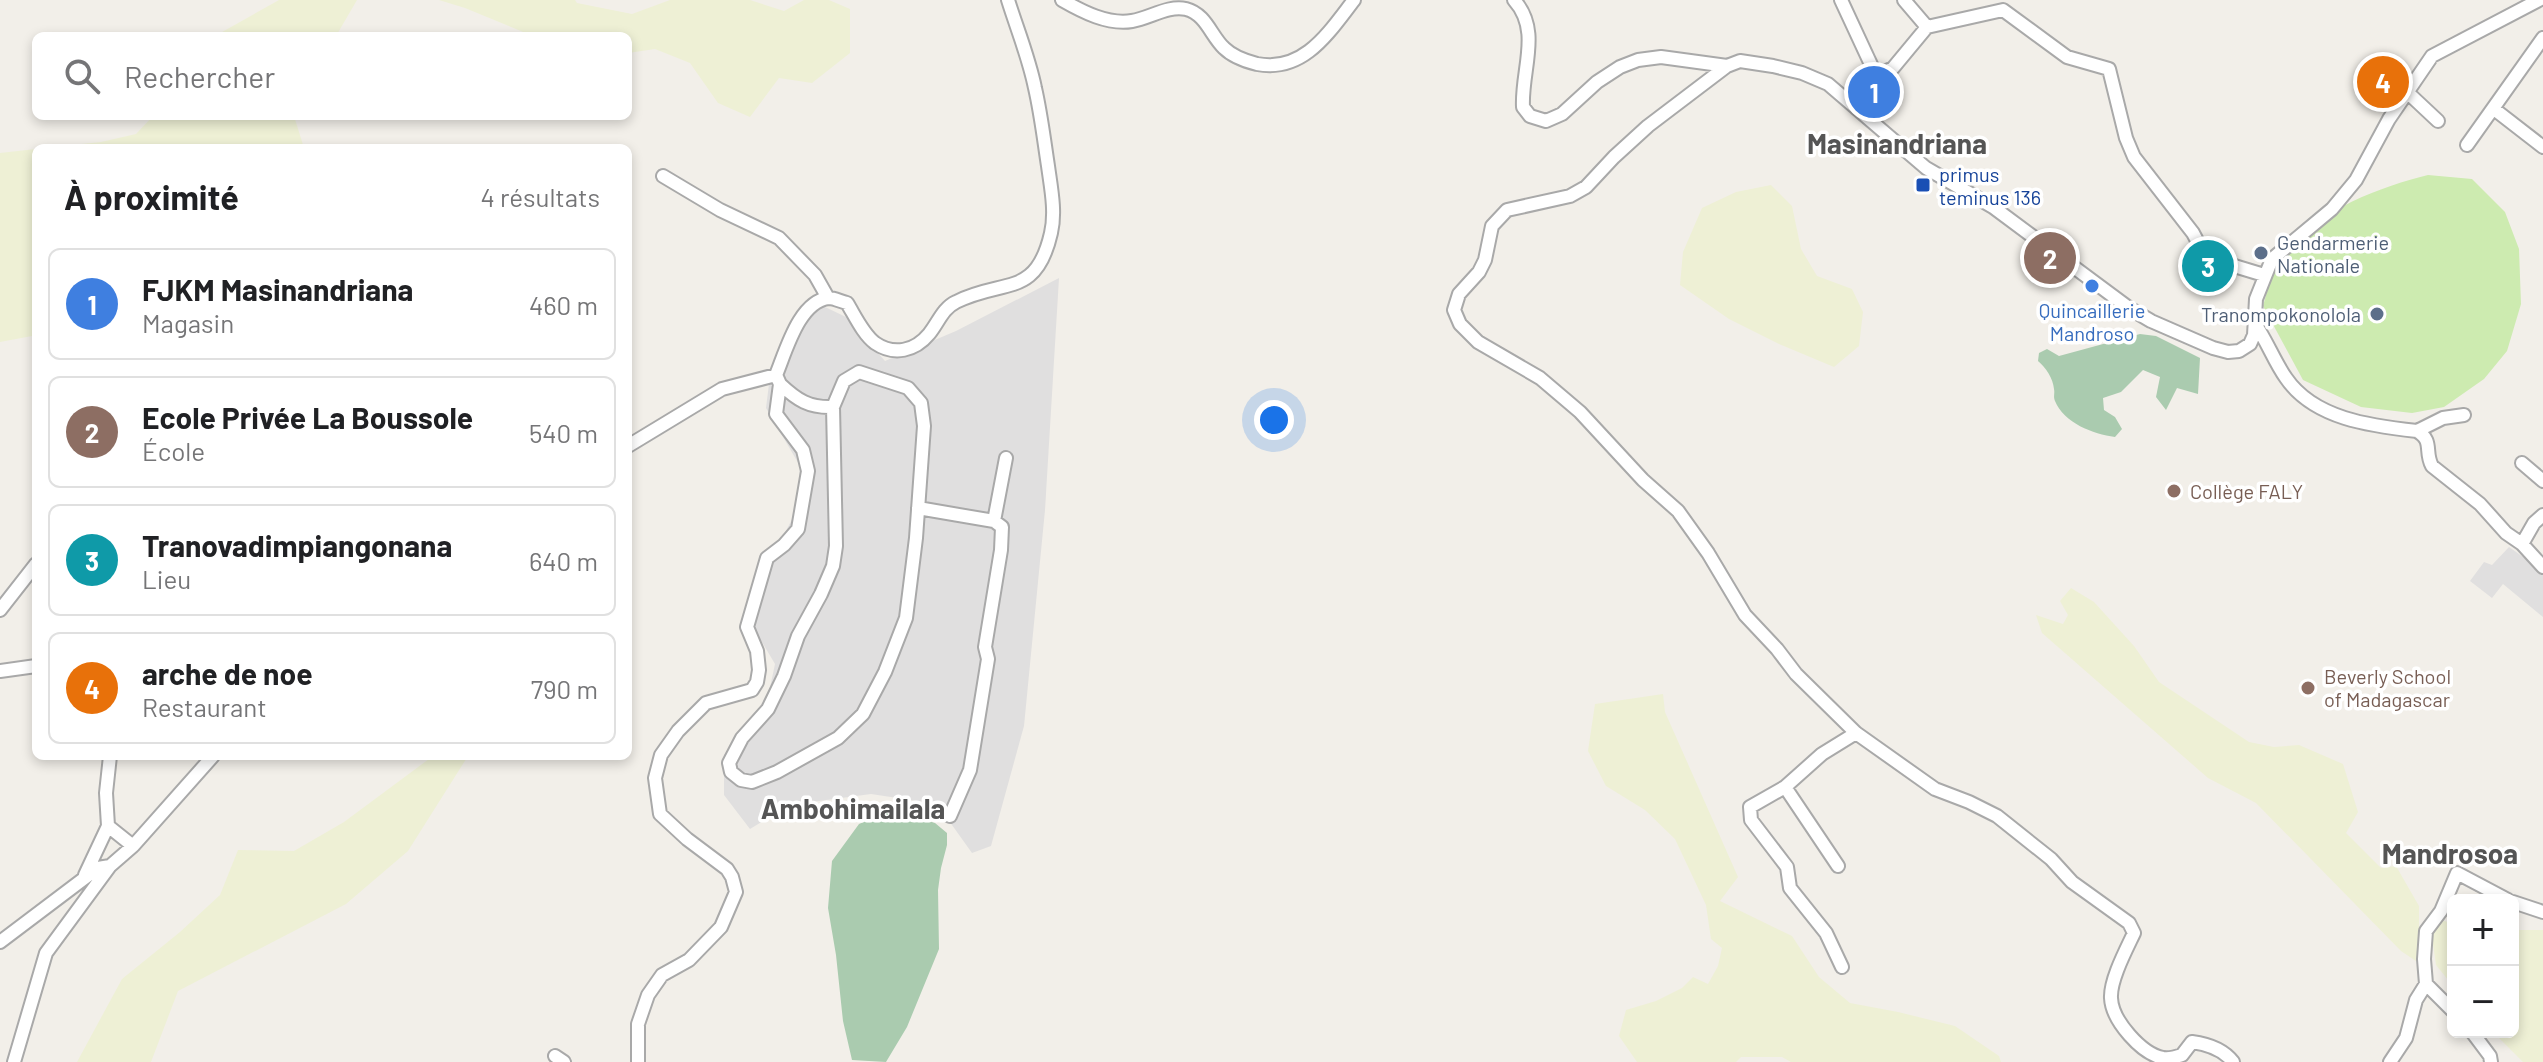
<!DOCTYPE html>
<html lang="fr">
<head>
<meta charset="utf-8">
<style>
	:root { --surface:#fff; --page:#f2f2f2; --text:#202124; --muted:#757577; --line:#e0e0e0; --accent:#0f766e }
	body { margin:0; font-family:Barlow,sans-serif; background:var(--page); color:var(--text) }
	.controls { position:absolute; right:24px; bottom:24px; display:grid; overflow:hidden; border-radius:12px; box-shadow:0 4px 12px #0003 }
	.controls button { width:72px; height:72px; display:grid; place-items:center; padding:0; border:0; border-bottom:2px solid var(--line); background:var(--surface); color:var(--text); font:40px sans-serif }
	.you { position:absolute; left:1274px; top:420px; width:28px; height:28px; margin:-20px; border:6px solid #fff; border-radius:50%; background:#1a73e8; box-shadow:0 0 0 12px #1a73e833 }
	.badge { display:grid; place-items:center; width:52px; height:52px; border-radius:50%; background:var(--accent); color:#fff; font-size:26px; font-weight:700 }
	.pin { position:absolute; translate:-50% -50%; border:4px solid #fff; box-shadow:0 2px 8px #0006 }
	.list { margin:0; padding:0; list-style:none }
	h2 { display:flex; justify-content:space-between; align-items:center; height:104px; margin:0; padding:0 32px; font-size:34px }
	h2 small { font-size:26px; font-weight:400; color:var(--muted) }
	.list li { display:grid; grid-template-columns:52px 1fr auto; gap:24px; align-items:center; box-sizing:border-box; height:112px; margin:0 16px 16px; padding:0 16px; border:2px solid var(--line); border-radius:12px }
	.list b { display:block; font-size:30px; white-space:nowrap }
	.list p { margin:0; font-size:26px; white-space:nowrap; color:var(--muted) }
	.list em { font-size:26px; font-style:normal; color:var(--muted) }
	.icon { flex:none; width:44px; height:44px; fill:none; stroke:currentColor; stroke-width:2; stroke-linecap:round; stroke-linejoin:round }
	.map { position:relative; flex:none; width:2543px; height:1062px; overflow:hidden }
	.search { position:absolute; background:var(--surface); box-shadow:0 4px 12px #0003; left:32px; top:32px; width:600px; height:88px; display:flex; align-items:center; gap:20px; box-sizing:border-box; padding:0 28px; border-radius:12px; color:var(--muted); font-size:30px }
	.panel { position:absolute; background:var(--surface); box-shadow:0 4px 12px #0003; left:32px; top:144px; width:600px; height:616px; border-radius:12px }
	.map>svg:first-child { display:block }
	.residential { fill:#e0dfdf }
	.farmland { fill:#eef0d5 }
	.grass { fill:#cdebb0 }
	.cemetery { fill:#aacbaf }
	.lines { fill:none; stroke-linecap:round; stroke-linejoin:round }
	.minor-casing { stroke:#a9a9a9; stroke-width:16 }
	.minor { stroke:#fff; stroke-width:12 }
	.transit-dot { fill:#1a4fb4; stroke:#fff; stroke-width:3 }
	.service-dot { fill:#5c6f8a; stroke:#fff; stroke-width:3 }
	.shop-dot { fill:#3f7fe0; stroke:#fff; stroke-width:3 }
	.education-dot { fill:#8d6e63; stroke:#fff; stroke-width:3 }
	.labels { text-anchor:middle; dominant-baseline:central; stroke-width:7; stroke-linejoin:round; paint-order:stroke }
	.transit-label { font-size:20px; fill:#164399; stroke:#fff; text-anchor:start }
	.service-label { font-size:20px; fill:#4e5e75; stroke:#fff; text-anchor:start }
	.shop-label { font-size:20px; fill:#366cbe; stroke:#fff }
	.education-label { font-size:20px; fill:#785e54; stroke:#fff; text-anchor:start }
	.district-label { font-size:28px; font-weight:bold; fill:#555; stroke:#fff }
</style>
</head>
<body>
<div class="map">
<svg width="2543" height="1062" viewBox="0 0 2543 1062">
	<rect width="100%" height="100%" fill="#f2efe9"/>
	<!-- residential -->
	<path class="residential" d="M1059 278 1045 510 1024 726 991 846 972 853 937 804 871 794 789 805 750 829 724 795V755L768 697 775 664 749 620 760 580 798 508 800 466 766 408 771 368 802 321 823 306 846 317 885 361 956 331Z
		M2509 547 2543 571V617L2503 584 2492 598 2470 581 2484 562 2492 565Z"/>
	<!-- farmland -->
	<path class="farmland" d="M279 0H357L336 36H215Z
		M439 0H575L577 3 632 14 670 0H750L784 11 804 0H829L850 9V53L812 83 779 78 750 117 718 103 690 63 655 49 628 53V36H533L465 8Z
		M153 116H294L304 148H42L101 142 136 134Z
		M36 149V332L32 336 0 342V153Z
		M1771 185 1792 206 1801 249 1817 276 1852 289 1863 312 1859 346 1834 367 1779 344 1729 319 1680 285 1683 252 1702 208 1736 192Z
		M2071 588 2094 602 2134 646 2159 682 2249 742 2274 747 2299 745 2343 764 2358 812 2346 833 2381 868 2396 866 2419 906V963L2401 951 2256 803 2208 778 2042 633 2036 615 2063 624 2068 615 2060 601Z
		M1663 694 1665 712 1738 877 1720 901 1792 936 1819 977 1850 1003 1898 1012 1955 1026 1999 1056 2001 1062H1791L1782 1057H1741L1736 1062H1637L1619 1036 1626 1010 1656 1001 1682 988 1693 977 1708 984 1718 966 1722 948 1711 939 1706 905 1675 839 1645 810 1606 786 1588 751 1595 704Z
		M433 756H468L408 851 346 904 178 991 151 1062H77L122 979 180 932 220 895 238 850 294 851 344 822Z
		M2439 919 2453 924V986L2436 965 2432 937Z
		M2513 930H2543V1062H2523L2493 1032H2513Z"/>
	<!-- grass -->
	<path class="grass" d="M2428 175 2472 179 2505 212 2519 249 2521 304 2507 351 2484 379 2444 407 2412 413 2361 407 2303 380 2263 306C2266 296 2268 286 2271 276 2292 220 2374 188 2428 175Z"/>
	<!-- cemetery -->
	<path class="cemetery" d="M2140 334 2156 336 2200 358 2198 394 2177 388 2166 410 2156 397 2160 377 2143 370 2121 392 2103 398 2104 410 2115 417 2122 429 2115 437C2093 434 2064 423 2055 401 2053 396 2055 394 2054 389 2053 378 2046 368 2038 361L2039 353 2047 349 2059 356Z
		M892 810 935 823 947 833V845L941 868 938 890 939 949 907 1027 886 1062 852 1060 843 1021 836 955 828 908 832 861 859 824Z"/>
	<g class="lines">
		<defs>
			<path id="minor" d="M1062 0C1083 12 1108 25 1132 21 1150 18 1168 5 1186 9 1206 14 1211 36 1224 48 1233 57 1245 61 1257 64 1304 73 1329 32 1354 0
				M1514 0C1542 31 1521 70 1523 107L1530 116 1546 121 1562 114 1597 82 1620 67 1638 60 1661 57 1727 66 1740 61 1773 66 1802 73 1828 84 1926 168 1993 207 2129 308 2151 321 2213 348 2228 352 2239 351 2250 344 2254 335 2256 299 2272 259 2332 209 2356 180 2389 119 2432 56 2539 0
				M1841 0 1874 71
				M1927 27 2003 10 2067 57 2109 69 2126 138 2134 157 2193 233 2202 250 2231 265 2264 275
				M1727 66 1648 126 1614 157 1586 187 1570 196 1507 210 1492 226 1485 260 1479 272 1459 294 1454 310 1460 324 1478 342 1540 378 1580 412 1643 480 1678 511 1708 553 1745 615 1777 649 1796 674 1856 733 1935 789 1969 802 1997 816 2051 859 2072 882 2129 923 2134 933C2126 950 2110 980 2111 998 2112 1021 2142 1054 2163 1058 2169 1059 2176 1057 2182 1055L2192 1042C2207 1044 2223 1049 2233 1062
				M2406 91 2438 121
				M1850 101 1867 75 1874 71 1883 73 1893 68 1927 27 1904 0
				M2494 109 2543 147
				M2467 145 2543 38
				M663 176 720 210 779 238 815 275 828 298
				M2255 324C2267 341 2274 361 2286 378 2314 419 2371 426 2417 431 2434 441 2424 451 2432 466L2480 504 2506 533 2522 544 2543 567
				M780 384C797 400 809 408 833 407L844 381 859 372 908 388 921 403 924 426 916 538 906 618 885 672 863 714 838 738 777 772 752 782 741 780 731 772 729 763 742 738 768 709 784 676 798 636 821 594 833 566 836 546 833 407
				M2417 431 2443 418 2464 415
				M628 446 722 389 776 375
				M2522 463 2543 481
				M918 508 994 521 1006 458
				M2522 544 2534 523 2543 515
				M0 610 36 564
				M0 671 36 666
				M1785 787 1750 807 1751 820 1787 867 1790 888 1826 933 1842 967
				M950 816 970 770 988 659 985 647 1001 550 1002 527 994 521
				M108 826 133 846
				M1838 866 1785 787 1822 754 1856 733
				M85 875 108 826 106 793 110 756
				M2513 902 2543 912
				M0 942 98 868 110 866
				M2426 984 2453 1011
				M2472 1032 2490 1056 2491 1062
				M555 1056 564 1062
				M14 1062 46 953 110 866 133 846 213 756
				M638 1062V1024L648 995 662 975 689 960 721 927 736 892 732 877 727 869 687 839 660 814 655 778 661 755 678 731 706 703 752 690 757 682 759 670 757 651 747 627 767 558 784 545 798 529 808 471 803 450 776 414 780 384 776 375C786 351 799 301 829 298 834 298 842 302 847 303 855 316 863 334 875 343 894 356 915 351 929 334 938 323 943 308 956 302 1003 278 1036 299 1051 233 1056 212 1051 188 1048 166 1044 140 1041 114 1035 88 1029 58 1017 29 1008 0
				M2390 1062 2406 1038 2416 1000 2426 984 2424 959 2426 931 2441 911 2457 873 2508 900"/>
		</defs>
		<!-- minor casing -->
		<use href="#minor" class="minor-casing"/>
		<!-- minor -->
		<use href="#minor" class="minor"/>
	</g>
	<!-- markers -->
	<rect class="transit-dot" x="1915" y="177" width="16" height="16" rx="4"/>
	<g class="service-dot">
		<circle cx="2261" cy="253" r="8"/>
		<circle cx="2377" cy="314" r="8"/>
	</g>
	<circle class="shop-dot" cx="2092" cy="286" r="8"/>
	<g class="education-dot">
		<circle cx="2174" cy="491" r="8"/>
		<circle cx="2308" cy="688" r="8"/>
	</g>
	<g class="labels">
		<!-- transit labels -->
		<g class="transit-label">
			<text x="1939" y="174">primus<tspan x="1939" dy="23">teminus 136</tspan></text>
		</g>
		<!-- service labels -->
		<g class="service-label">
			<text x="2277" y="242">Gendarmerie<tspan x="2277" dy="23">Nationale</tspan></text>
			<text x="2361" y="314" text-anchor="end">Tranompokonolola</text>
		</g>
		<!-- shop labels -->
		<g class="shop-label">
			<text x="2092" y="310">Quincaillerie<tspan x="2092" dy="23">Mandroso</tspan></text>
		</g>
		<!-- education labels -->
		<g class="education-label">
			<text x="2190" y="491">Collège FALY</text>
			<text x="2324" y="676">Beverly School<tspan x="2324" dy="23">of Madagascar</tspan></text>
		</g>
		<!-- district labels -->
		<g class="district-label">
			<text x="1897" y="143">Masinandriana</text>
			<text x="853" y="808">Ambohimailala</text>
			<text x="2450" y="853">Mandrosoa</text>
		</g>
	</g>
</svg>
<div class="controls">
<button>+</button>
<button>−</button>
</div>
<div class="you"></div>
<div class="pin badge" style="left:1874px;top:92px;background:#3f7fe0">1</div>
<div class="pin badge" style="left:2050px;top:258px;background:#8d6e63">2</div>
<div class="pin badge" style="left:2208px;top:266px;background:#0f9aa8">3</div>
<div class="pin badge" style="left:2383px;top:82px;background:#e8710a">4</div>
<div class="search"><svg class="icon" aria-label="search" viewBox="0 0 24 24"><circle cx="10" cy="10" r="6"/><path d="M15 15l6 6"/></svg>Rechercher</div>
<section class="panel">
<h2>À proximité<small>4 résultats</small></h2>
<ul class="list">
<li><span class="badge" style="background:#3f7fe0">1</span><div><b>FJKM Masinandriana</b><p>Magasin</p></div><em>460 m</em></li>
<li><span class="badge" style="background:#8d6e63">2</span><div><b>Ecole Privée La Boussole</b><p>École</p></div><em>540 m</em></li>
<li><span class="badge" style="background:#0f9aa8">3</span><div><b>Tranovadimpiangonana</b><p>Lieu</p></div><em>640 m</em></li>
<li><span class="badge" style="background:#e8710a">4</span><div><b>arche de noe</b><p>Restaurant</p></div><em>790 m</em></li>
</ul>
</section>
</div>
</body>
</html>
